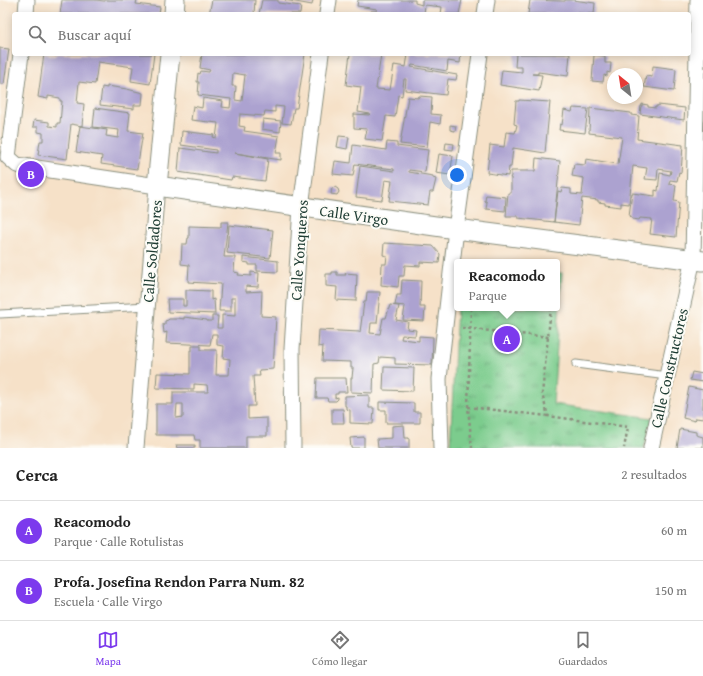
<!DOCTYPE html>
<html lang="es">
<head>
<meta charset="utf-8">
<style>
	:root { --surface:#fff; --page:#f2f2f2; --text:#222; --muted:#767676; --line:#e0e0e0; --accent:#7c3aed }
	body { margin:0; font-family:"Gentium Book Plus",serif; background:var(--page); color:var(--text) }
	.compass { position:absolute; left:607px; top:68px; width:36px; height:36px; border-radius:50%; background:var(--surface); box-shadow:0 2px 10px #0003; rotate:330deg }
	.you { position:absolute; left:457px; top:175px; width:14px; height:14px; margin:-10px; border:3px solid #fff; border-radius:50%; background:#1a73e8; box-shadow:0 0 0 6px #1a73e833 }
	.badge { display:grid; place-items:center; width:26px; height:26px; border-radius:50%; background:var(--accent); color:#fff; font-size:13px; font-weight:700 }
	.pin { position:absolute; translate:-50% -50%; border:2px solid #fff; box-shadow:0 1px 4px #0006 }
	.popup { position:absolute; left:454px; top:259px; width:106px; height:52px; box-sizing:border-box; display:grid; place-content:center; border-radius:4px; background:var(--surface); filter:drop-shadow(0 1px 3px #0005); font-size:13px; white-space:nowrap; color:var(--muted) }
	.popup b { font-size:15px; color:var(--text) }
	.popup::after { content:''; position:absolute; left:50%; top:100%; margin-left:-8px; border:8px solid transparent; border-top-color:var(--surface) }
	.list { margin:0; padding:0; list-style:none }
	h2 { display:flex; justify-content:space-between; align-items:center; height:52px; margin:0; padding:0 16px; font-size:17px }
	h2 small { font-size:13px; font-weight:400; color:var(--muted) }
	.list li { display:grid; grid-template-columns:26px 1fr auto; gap:12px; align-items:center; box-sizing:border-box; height:60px; padding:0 16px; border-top:1px solid var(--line) }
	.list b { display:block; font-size:15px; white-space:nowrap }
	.list p { margin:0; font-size:13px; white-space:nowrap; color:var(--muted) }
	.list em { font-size:13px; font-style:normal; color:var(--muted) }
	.icon { flex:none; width:22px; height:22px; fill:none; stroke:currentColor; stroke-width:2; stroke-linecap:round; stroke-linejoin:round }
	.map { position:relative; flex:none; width:703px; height:448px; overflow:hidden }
	.search { position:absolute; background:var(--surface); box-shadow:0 2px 10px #0003; left:12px; right:12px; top:12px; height:44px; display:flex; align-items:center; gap:10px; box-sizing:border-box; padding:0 14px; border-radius:4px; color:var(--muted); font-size:15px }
	.sheet { height:172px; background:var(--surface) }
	nav { display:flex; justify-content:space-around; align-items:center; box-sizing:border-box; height:56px; border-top:1px solid var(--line); background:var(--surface); font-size:11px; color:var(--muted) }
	nav a { display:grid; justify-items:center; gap:2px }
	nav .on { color:var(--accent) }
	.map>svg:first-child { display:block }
	.park { fill:url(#park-tufts); stroke:#4d8460 }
	.building { fill:#aca2d0; fill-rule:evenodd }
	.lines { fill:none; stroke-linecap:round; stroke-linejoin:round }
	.service-casing { stroke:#8a8f7e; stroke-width:9 }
	.minor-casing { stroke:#8a8f7e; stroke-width:17 }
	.tertiary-casing { stroke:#8a8f7e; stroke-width:21 }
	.path { stroke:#8a8f7e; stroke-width:2.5; stroke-dasharray:3 3; stroke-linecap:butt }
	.service { stroke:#fff; stroke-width:7 }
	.minor { stroke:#fff; stroke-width:15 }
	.tertiary { stroke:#fff; stroke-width:19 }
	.labels { text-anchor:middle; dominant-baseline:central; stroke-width:4; stroke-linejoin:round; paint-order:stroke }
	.street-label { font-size:15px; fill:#1f3d34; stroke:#fdfcf7 }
</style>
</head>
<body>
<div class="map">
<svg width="703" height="448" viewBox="0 0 703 448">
	<defs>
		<pattern id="park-tufts" width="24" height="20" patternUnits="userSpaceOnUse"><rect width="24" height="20" fill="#7bcc8d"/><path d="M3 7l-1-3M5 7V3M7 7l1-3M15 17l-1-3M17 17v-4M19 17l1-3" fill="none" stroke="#64a774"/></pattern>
	</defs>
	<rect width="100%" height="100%" fill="#fdfcf7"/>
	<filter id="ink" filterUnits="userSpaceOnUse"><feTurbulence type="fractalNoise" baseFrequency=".025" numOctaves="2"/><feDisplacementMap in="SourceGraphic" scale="8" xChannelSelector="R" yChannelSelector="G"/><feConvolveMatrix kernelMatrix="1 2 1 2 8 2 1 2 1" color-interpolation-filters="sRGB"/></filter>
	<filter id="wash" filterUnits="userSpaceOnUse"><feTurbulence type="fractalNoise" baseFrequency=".012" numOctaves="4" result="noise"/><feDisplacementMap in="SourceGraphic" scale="16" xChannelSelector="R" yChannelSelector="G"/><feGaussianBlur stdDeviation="0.9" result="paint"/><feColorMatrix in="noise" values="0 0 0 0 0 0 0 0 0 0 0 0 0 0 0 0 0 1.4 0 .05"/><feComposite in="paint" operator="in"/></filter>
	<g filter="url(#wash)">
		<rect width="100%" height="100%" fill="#f6e1c8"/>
		<!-- park -->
		<path class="park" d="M557 273H562L553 404 652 418 644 448H450L457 306V308H557Z"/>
		<g id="blocks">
			<!-- building -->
			<path class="building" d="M62 0H95L105 1V0H137L136 4 160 7 159 14H60Z
				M212 0H255L254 14H209Z
				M262 0H278V3L301 6 300 14H259Z
				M285 0H313L312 5Z
				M358 0H415V3L422 5V0H462L459 14H441L442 7 425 5 424 14 401 12 400 14H371V11H377V9L357 6Z
				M530 0 565 1V0H573L595 3 594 14 577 13V14H528Z
				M0 48 9 49 4 84H0Z
				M44 54 56 56 57 54H154L150 84 131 81 133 67 98 62 95 84 79 82 77 103 84 104 82 126 71 124 67 159 38 155 40 141H43V133L38 132V127H33L34 120 49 122V126L57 127V123H60L62 101H60V98L48 96V99L38 97Z
				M202 54H305L297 108H294L291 124 282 123 284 107 275 106V112L265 111 264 116 240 114 239 126 245 127 244 131 279 136 276 153H281V160L235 153 268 159 265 181 232 177 231 180 178 172 180 148 216 153V150L181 145 182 131 214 135 213 137 216 138 218 123 191 120 193 106 202 108 203 98 223 101 222 107 230 108 231 99 198 95 199 82H197L198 73 200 74 201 71 209 72 210 70 200 68ZM233 73 245 75 242 101 235 100 236 86H232Z
				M350 54H381L376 89 390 90 394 65 406 67 408 54H461L460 63 448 61 447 71 412 65 411 67 457 75 456 80 448 79 446 95 405 90 406 79H404L402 96 398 95 395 117 386 116 382 141 365 139 367 129 354 128V114L369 115 370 114 358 112 361 87 346 85Z
				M516 54H570L568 76 538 72V74H532L542 75 539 91 500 85 502 70 522 72V67H515Z
				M594 55 605 56V63H611L610 73 607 72V76L604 75 603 82 592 81Z
				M653 66 676 69 674 91 644 87 646 76 652 77Z
				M107 86 127 89 143 93 142 105H134V109L100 105 102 87 107 88Z
				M419 96 432 97 431 114 441 115 440 124 430 122 427 147 400 144 408 97 418 98Z
				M519 100 550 102 545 153 513 148 511 167H509L508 176 487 173 490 145 504 147 506 132 515 133 517 125 514 124 516 101H519Z
				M642 104 648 105V107L656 108V106H658V105L685 108 684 120 640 114 641 106H642Z
				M95 108 130 113 128 131 143 133 137 169 101 164 102 156 76 152 80 126 107 130 106 136 118 138 119 130 93 127Z
				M573 108 588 109 585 133 559 130 560 124 562 125 564 110 572 112Z
				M590 108 631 113V115L639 116 637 139 683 145 681 173 679 172 677 181 670 180 669 184 676 185 674 201 679 202 676 237 650 234 652 219 640 218 639 220 632 219V217L629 216 632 193 655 196V190L658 191 660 173 670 175 671 171 658 169 657 180 645 179 647 168 633 166 629 204 621 203V207L605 205V203L598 202V200L582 198 579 225 554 222 558 191 561 192 562 188 571 189V194L582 195 584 178 572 176 574 164 585 165 586 159 618 164 622 137 589 133Z
				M263 119 281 121 280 132 262 129Z
				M450 125 456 126 455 131 450 130Z
				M339 136 349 137 347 149 337 147Z
				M387 142 397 143V146L428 150 425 172 409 170V172L433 176V178L436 179 433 192H430L428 205 389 201 392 181 385 180 382 200 356 197 360 166 394 171V169L355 164 353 176 333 174 335 161 351 163 353 145 386 150Z
				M446 143 454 144 453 150 445 149Z
				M439 154 453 156 450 175 436 173Z
				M536 158 560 161 554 222 518 218V216H506L508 193H511V178H510L511 176V171H535Z
				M335 187 338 189 339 192 337 195 331 194 332 188Z
				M486 195 506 197 505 211 486 209 487 202 485 201Z
				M221 222H228L224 257H235L234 272 239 273 238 275 251 276V272L259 273 258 287 246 286V292L262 291 261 316 276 317 273 369 259 370 260 376H253L255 406H248V419L267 418V436H246V448H200V440H195L194 435H156V404H173V392H208L207 385 194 384V389L156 388 157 373 190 374V350H192V346H201V350H217L216 375H229L230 359 223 358 224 346 217 345V334H212L210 345 166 343 167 332 164 333 163 324H165V321L168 320 169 319H177L178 318 184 319V317L207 320V321H212V316H218L217 328H222V315L235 316V298H231V311H219L221 284 188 282 189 265 181 264 182 244H187L188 238H189V226L221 227ZM177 404H183V417L176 418Z
				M229 225 273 230 270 258 227 253Z
				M384 243 433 246 440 254 439 263 420 262V266L405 265 404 276H399L398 287 381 285 382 264H386L387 256 383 255Z
				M243 257 278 261V272L257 271V265H249V263L243 262Z
				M332 272H337V275H346L345 273 357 274 356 301 336 300 337 287 326 286V274H332Z
				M402 280 421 281 420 307H425L424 321 403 320 405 306 395 305 397 295H401Z
				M186 290 211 291V300L214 299 215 314 168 312 167 299H183V306H186Z
				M367 292H380L377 323H371L370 333 380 334 383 318H386L390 305 399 306 396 320 408 322 407 329 416 330 415 336 402 335 401 339 419 341V336L433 337 432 365 395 364V358L380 357 379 363 374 364 373 393 351 392V378H352L353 368H351V362L322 361 323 346 318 347 319 330 360 332 364 302H366Z
				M384 367 414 368 413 391 383 390Z
				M692 372 703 374V382L690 380Z
				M317 378H346L347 392H338V394H335V398L338 397V399L336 401H328L327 398H316Z
				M689 387 703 390V419L696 418 695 421 683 418Z
				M369 395V408H374L373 424 350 423V410L346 409V406H345V396Z
				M379 402 414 403V412H420V423H386V410H379Z
				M332 409H343L344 423H332Z
				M404 425 405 438H409V448H378L377 439 392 438V426Z
				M680 429 696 432V435L703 437V448H677Z
				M364 437V448H351L350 438Z
				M176 445H195V448H177Z"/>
		</g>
	</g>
	<g filter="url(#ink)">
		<use href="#blocks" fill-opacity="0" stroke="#8a8f7e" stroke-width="1"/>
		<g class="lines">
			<defs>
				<path id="service" d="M0 314 148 306
					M576 364 667 376"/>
				<path id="minor" d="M26 14 27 0
					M327 14 329 0
					M485 14 487 0
					M21 54 8 157 17 165 157 186 136 448
					M293 448 292 349 301 207 321 54
					M441 448 439 379 456 229 480 54
					M651 448 693 259 698 0"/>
				<path id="tertiary" d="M174 14 175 0
					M170 54 157 186 456 229 703 261"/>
			</defs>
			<!-- service casing -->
			<use href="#service" class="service-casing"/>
			<!-- minor casing -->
			<use href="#minor" class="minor-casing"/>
			<!-- tertiary casing -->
			<use href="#tertiary" class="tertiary-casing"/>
			<!-- path -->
			<path class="path" d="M471 308 468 407 472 448
				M551 308 542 394 548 416 628 427 624 448
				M462 328 549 337
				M468 407 548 416"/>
			<!-- service -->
			<use href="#service" class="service"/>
			<!-- minor -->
			<use href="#minor" class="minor"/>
			<!-- tertiary -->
			<use href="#tertiary" class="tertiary"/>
		</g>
	</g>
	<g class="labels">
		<!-- street labels -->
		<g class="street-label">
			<text transform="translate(354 215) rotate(8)">Calle Virgo</text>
			<text transform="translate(299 250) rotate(-86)">Calle Yonqueros</text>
			<text transform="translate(152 251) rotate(-85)">Calle Soldadores</text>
			<text transform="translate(669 368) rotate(-77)">Calle Constructores</text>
		</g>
	</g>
</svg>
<svg class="compass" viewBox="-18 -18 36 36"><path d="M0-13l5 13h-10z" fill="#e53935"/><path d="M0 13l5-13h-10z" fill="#767676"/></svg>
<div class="you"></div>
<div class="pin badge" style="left:507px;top:339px">A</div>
<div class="popup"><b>Reacomodo</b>Parque</div>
<div class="pin badge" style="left:31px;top:174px">B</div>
<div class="search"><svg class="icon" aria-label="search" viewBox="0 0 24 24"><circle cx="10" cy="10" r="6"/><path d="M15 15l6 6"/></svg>Buscar aquí</div>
</div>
<section class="sheet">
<h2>Cerca<small>2 resultados</small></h2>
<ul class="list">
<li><span class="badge">A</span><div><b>Reacomodo</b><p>Parque · Calle Rotulistas</p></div><em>60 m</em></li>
<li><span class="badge">B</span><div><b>Profa. Josefina Rendon Parra Num. 82</b><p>Escuela · Calle Virgo</p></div><em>150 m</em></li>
</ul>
</section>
<nav>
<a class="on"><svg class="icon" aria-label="map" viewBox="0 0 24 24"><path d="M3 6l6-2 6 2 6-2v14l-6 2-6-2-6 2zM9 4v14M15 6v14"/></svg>Mapa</a>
<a><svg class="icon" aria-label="directions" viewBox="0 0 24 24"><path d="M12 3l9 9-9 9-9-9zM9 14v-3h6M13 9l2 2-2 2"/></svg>Cómo llegar</a>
<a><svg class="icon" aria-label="saved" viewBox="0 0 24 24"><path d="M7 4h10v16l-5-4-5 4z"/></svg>Guardados</a>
</nav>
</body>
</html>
